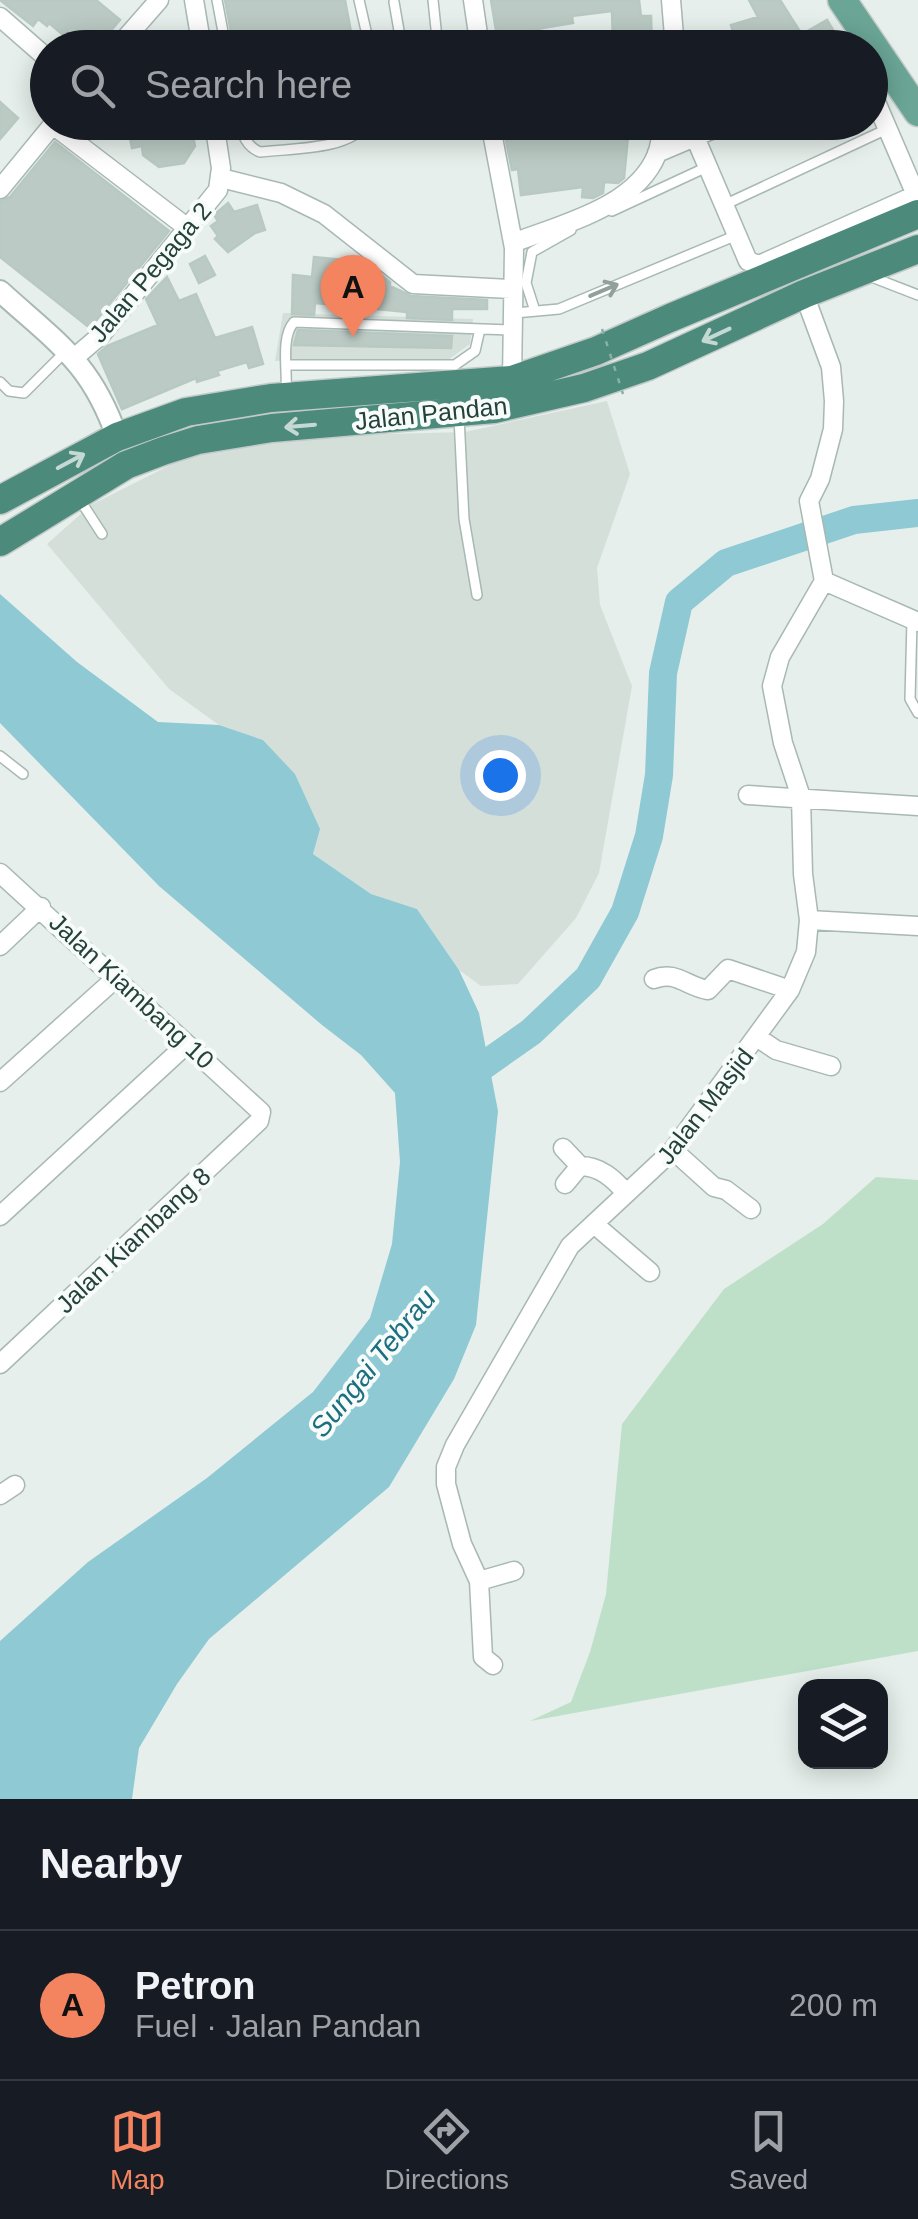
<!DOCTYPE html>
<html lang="en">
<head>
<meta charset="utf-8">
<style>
	:root { --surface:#171b24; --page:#242831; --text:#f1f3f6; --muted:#9ea1a6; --line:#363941; --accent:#f4845f }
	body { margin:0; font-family:Helvetica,sans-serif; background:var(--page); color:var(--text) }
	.controls { position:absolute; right:30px; bottom:30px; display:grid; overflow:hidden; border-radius:20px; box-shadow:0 5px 25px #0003 }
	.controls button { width:90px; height:90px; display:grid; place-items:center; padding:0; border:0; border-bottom:2px solid var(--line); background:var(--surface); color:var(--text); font:50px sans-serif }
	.you { position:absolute; left:500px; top:775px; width:35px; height:35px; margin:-25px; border:8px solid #fff; border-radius:50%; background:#1a73e8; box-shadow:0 0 0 15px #1a73e833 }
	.badge { display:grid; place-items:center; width:65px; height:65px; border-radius:50%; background:var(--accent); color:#111; font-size:32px; font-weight:700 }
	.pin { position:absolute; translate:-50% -82px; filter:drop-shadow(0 2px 5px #0008) }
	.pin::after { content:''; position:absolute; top:52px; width:35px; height:30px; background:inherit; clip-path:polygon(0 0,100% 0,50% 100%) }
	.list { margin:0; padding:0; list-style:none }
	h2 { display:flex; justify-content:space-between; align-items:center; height:130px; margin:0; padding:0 40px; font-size:42px }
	h2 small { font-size:32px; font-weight:400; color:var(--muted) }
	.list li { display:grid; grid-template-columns:65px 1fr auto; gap:30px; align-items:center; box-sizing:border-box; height:150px; padding:0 40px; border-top:2px solid var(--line) }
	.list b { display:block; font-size:38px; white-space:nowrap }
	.list p { margin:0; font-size:32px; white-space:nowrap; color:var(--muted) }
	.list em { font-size:32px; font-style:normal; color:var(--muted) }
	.icon { flex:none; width:55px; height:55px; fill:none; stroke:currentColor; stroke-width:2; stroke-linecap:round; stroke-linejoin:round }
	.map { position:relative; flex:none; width:918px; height:1799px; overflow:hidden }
	.search { position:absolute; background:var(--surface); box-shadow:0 5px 25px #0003; left:30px; right:30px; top:30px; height:110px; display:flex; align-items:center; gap:25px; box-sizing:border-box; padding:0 35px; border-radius:55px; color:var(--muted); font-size:38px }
	.sheet { height:280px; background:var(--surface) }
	nav { display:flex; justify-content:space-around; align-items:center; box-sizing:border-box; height:140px; border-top:2px solid var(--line); background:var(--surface); font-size:28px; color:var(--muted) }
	nav a { display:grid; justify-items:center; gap:5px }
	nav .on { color:var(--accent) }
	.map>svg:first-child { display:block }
	.built { fill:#d4dfda }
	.green { fill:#bfe0c8 }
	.water { fill:#8ec9d4 }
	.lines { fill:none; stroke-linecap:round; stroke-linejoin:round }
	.river { stroke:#8ec9d4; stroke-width:28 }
	.building { fill:#bbcac4; stroke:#b8c9c2; stroke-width:2.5 }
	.service-casing { stroke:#a8b8b2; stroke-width:12 }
	.minor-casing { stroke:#a8b8b2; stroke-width:21 }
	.tertiary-casing { stroke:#a8b8b2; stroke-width:24 }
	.primary-casing { stroke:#c2cac8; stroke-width:31 }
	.trunk-casing { stroke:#c2cac8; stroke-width:31 }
	.service { stroke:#fff; stroke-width:9 }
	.minor { stroke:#fff; stroke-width:18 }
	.tertiary { stroke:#fff; stroke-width:20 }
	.primary { stroke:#6aa596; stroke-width:28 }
	.trunk { stroke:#4c8a7c; stroke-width:28 }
	.path-bridge { stroke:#86b3a5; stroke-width:2.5; stroke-dasharray:5 8; stroke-linecap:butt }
	.oneway { stroke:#92a09c }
	.oneway2 { stroke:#c4d9d4 }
	.labels { text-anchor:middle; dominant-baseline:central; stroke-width:8; stroke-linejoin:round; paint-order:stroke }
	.street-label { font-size:25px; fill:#24423a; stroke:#f7fbf9 }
	.water-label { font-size:28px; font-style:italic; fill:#1c6f80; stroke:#f7fbf9 }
</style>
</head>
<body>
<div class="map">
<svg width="918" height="1799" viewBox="0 0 918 1799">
	<rect width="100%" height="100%" fill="#e6efeb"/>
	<!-- built -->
	<path class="built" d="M283 313 473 319 470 344 448 360 275 361Z
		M607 401 630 474 597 568 600 605 632 686 599 873 576 918 518 984 481 986 459 970 417 909 371 894 313 854 319 829 295 774 263 740 219 725 169 689 47 544 91 505 204 448 274 437 465 432Z"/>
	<!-- green -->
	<path class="green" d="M876 1177 918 1180V1651L530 1721 571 1702 590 1652 606 1594 622 1424 724 1289 823 1224Z"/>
	<!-- water -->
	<path class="water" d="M0 594 77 662 158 722 219 725 263 740 295 774 320 829 313 854 371 894 417 909 459 970 479 1013 498 1111 476 1325 454 1379 389 1487 209 1639 177 1684 139 1748 132 1799H0V1641L88 1562 207 1478 313 1392 370 1318 392 1244 400 1162 395 1093 361 1055 322 1025 159 886 0 723Z"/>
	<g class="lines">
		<!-- river -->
		<path class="river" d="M460 1082 531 1032 588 978 625 912 649 836 659 775 663 673 679 602 726 563 854 520 918 513"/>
	</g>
	<!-- building -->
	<path class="building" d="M0 0H96L120 20 96 48H92L80 38 74 44 49 23 47 26 38 19 33 26Z
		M225 0H345L354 48H234Z
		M491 0H639L641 16H651L652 48H622V42H613L612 11 572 16 573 23 531 30 535 48H499Z
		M749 0H780L801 33 787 42 767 48H698L733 32 731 25 758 17Z
		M827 20 844 48H800L794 39Z
		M0 102 18 118 0 139Z
		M127 122H190L195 146 184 163 159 167 143 155 142 146 132 148Z
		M511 122H592L629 126 624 178 618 183 604 182 603 193 593 198 582 197 583 187 521 195 518 169 512 170 504 131 512 129Z
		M55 142 169 231 90 328 0 257V201L10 197Z
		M228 203 234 212 257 205 265 230 255 233 228 252 215 239 218 236 211 226 218 221 214 215Z
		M205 256 215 275 199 283 190 264Z
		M314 257 355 261 354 273 381 275 390 282V286L411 296 487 300V309H452V320L407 318V312L315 303 314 315 292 314 293 275 312 277Z
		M167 277 179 301 196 294 215 338 252 327 263 364 249 368 247 362 217 371 219 375 197 382 196 378 122 409 98 354 107 346 158 325 146 299Z
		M298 330 452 336 451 348 294 345Z"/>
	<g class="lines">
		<defs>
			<path id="service" d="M217 0 226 48
				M359 0 370 48
				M433 0 438 48
				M394 2 402 48
				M240 122C242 136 247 147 260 152 293 148 348 151 369 122
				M724 205 887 129
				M612 211 707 167
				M869 276 918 295
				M535 311 526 283 532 252 571 230
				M515 313 559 309 737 235
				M288 365H455L475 351 480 329
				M0 382 9 391 24 393 66 351
				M286 393C288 371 280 338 294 322L512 330
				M459 417 464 519 477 595
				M80 500 102 534
				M912 620 910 699 918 713
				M0 756 23 774"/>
			<path id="minor" d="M194 0 202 48
				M473 0 480 48
				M671 0 675 48
				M0 17 48 59
				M117 48 159 0
				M490 122 514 248 512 380
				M53 125 189 229
				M695 137 748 261 759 265 916 195 870 88
				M657 153 730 122
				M221 178 281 193 324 214 413 284 511 289
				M0 189 55 122
				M513 243C562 224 636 207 657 154 661 144 661 132 663 122
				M74 358 101 335 218 190 221 168 214 122
				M824 581 918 622
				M748 795 918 806
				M0 873 261 1112 259 1121 0 1364
				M809 920 918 926
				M0 946 41 907
				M654 979C676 970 687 987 708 990L728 969 790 990
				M758 1038 776 1050 831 1066
				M0 1082 116 978
				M563 1148 580 1166
				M673 1150 714 1187 726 1190 751 1209
				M565 1184 580 1166C600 1166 614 1179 626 1193
				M0 1216 187 1044
				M594 1224 650 1272
				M0 1495 15 1485
				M479 1581 514 1571
				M493 1665 483 1657 479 1581 462 1544 446 1484V1467L455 1445 570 1246 673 1150 790 990 806 952 809 920 803 874 801 797 783 743 772 686 780 657 824 581 809 501 820 479 833 429 834 401 831 367 804 294"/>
			<path id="tertiary" d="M0 291C56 342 91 362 117 437"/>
			<path id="primary" d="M842 0 918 112"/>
			<path id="trunk" d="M0 500 117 437 186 412 271 398 512 380 596 351 670 318 918 214
				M0 542 126 465 163 451 198 440 272 428 494 409 584 388 648 366 804 294 918 249"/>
		</defs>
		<!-- service casing -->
		<use href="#service" class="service-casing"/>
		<!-- minor casing -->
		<use href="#minor" class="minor-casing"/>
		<!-- tertiary casing -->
		<use href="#tertiary" class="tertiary-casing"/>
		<!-- primary casing -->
		<use href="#primary" class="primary-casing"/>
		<!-- trunk casing -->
		<use href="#trunk" class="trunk-casing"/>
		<!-- service -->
		<use href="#service" class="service"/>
		<!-- minor -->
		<use href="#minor" class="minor"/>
		<!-- tertiary -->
		<use href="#tertiary" class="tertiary"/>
		<!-- primary -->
		<use href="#primary" class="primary"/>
		<!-- trunk -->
		<use href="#trunk" class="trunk"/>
		<!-- path-bridge -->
		<path class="path-bridge" d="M602 329 623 394"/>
	</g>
	<!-- one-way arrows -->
	<defs><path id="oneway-shaft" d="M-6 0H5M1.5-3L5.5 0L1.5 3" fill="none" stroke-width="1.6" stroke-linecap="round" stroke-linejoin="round" transform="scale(2.5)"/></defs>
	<use class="oneway" href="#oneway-shaft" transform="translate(604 290) rotate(-23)"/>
	<g class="oneway2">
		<use href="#oneway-shaft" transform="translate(716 335) rotate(155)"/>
		<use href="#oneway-shaft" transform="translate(300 426) rotate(175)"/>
		<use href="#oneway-shaft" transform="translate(71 461) rotate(-28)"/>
	</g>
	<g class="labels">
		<!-- street labels -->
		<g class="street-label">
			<text transform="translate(150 272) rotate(-50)">Jalan Pegaga 2</text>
			<text transform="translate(431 413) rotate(-6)">Jalan Pandan</text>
			<text transform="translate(132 991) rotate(43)">Jalan Kiambang 10</text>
			<text transform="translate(705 1106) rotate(-52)">Jalan Masjid</text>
			<text transform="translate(133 1240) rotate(-43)">Jalan Kiambang 8</text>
		</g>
		<!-- water labels -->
		<g class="water-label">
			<text transform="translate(373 1363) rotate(-51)">Sungai Tebrau</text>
		</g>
	</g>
</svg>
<div class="controls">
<button><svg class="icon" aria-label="layers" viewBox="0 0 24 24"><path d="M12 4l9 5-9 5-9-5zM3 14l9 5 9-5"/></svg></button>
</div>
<div class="you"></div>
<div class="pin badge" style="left:353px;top:337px">A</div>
<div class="search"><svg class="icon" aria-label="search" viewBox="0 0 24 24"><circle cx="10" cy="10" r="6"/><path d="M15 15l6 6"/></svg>Search here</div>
</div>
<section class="sheet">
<h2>Nearby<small></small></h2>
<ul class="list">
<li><span class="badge">A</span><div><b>Petron</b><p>Fuel · Jalan Pandan</p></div><em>200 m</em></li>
</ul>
</section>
<nav>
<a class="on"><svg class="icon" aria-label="map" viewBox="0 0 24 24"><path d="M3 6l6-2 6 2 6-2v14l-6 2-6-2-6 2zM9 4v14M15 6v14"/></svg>Map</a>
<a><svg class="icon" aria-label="directions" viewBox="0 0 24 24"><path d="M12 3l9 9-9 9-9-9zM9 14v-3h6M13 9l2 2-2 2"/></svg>Directions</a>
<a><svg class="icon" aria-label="saved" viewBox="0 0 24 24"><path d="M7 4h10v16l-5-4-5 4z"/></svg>Saved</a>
</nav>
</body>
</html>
